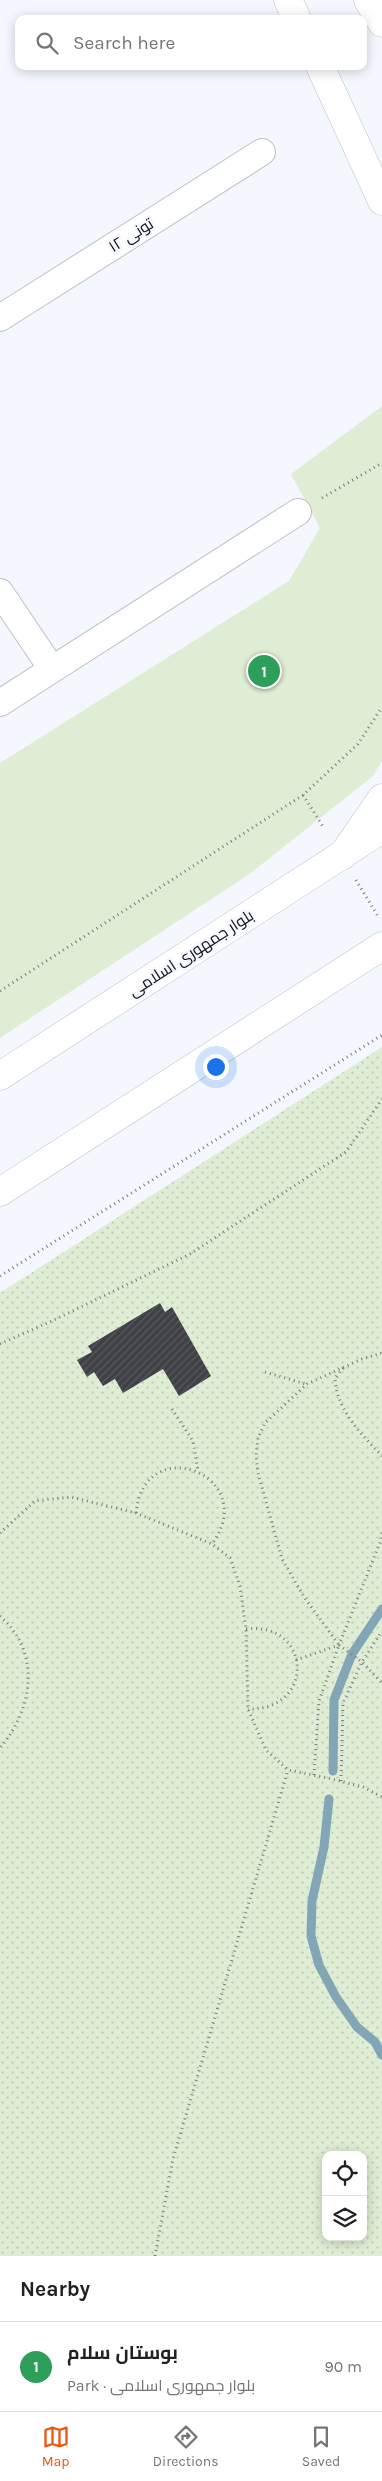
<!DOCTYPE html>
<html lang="en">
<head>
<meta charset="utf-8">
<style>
	:root { --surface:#fff; --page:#f6f6f6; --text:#202124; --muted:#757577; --line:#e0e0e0; --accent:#ea580c }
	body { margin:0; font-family:Karla,Cairo,sans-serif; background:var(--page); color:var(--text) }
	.controls { position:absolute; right:15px; bottom:15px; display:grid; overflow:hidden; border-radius:10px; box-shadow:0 2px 12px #0003 }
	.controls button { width:45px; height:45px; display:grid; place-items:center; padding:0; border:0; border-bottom:1px solid var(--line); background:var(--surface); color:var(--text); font:25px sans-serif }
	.you { position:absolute; left:215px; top:1066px; width:18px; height:18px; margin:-12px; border:4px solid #fff; border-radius:50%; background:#1a73e8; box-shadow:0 0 0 8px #1a73e833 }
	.badge { display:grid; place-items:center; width:32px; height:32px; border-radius:50%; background:var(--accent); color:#fff; font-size:16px; font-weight:700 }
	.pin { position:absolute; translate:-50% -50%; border:2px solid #fff; box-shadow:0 1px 5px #0006 }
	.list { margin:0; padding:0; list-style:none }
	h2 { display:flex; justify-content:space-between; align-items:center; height:65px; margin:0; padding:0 20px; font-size:21px }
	h2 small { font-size:16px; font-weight:400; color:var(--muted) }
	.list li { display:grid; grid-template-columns:32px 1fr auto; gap:15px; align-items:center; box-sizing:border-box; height:90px; padding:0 20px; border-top:1px solid var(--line) }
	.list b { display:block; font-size:19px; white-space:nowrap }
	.list p { margin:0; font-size:16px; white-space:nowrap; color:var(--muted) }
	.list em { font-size:16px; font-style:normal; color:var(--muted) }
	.icon { flex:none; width:28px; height:28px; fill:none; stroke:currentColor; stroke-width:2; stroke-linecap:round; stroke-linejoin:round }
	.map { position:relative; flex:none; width:382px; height:2256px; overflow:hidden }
	.search { position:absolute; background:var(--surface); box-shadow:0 2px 12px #0003; left:15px; right:15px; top:15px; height:55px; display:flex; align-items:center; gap:12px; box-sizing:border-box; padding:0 18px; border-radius:10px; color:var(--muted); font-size:19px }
	.sheet { height:155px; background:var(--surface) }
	nav { display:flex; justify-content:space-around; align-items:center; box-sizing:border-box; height:70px; border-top:1px solid var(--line); background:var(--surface); font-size:14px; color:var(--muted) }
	nav a { display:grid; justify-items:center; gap:2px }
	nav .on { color:var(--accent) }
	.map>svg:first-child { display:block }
	.grass { fill:url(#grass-dots); fill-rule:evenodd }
	.park { fill:#dfedd4 }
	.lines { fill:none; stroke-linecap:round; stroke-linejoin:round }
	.stream { stroke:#82a6b5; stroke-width:9 }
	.building { fill:url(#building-hatch) }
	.minor-casing { stroke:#bec0c6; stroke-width:28 }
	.primary-casing { stroke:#bec0c6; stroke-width:29 }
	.trunk-casing { stroke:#bec0c6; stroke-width:29 }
	.path { stroke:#7a7a7f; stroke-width:3; stroke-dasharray:1 4; stroke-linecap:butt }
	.minor { stroke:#fff; stroke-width:26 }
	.primary { stroke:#fff; stroke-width:28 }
	.trunk { stroke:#fff; stroke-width:28 }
	.labels { text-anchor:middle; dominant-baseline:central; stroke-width:5; stroke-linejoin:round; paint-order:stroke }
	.street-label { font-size:16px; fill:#0f0f12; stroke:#f5f7fe }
</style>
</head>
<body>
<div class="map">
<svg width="382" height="2256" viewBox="0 0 382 2256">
	<defs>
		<pattern id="grass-dots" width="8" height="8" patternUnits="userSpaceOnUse" patternTransform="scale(1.25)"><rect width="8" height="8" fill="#dfedd4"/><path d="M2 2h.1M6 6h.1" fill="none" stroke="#becab5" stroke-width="1.8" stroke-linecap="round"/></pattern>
		<pattern id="building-hatch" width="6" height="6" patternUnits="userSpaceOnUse" patternTransform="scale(1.25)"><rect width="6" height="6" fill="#404147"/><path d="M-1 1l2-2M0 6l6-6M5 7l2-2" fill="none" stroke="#58595e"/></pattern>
	</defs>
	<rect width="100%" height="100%" fill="#f5f7fe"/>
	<!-- grass -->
	<path class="grass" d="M382 1047V2256H0V1293ZM326 2155H363V2237H326Z"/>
	<!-- park -->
	<path class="park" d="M382 406V761L373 776 251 873 0 1038V763L289 581 320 528 291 474Z"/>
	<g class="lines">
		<!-- stream -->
		<path class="stream" d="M333 1771 334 1700 352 1654 382 1609
			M329 1799 324 1847 312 1901 311 1936 319 1965 336 1997 357 2027 375 2042 382 2055"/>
	</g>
	<!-- building -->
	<path class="building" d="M160 1303 165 1312 172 1307 211 1376 179 1396 163 1369 123 1393 115 1379 103 1386 94 1372 87 1377 77 1360 92 1352 88 1346Z"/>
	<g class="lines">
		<defs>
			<path id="minor" d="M0 318 262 152
				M0 592 52 669
				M0 703 298 512"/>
			<path id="primary" d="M0 1076 382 829
				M0 1192 382 946"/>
			<path id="trunk" d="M288 0 297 19
				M368 0 382 23
				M320 66 382 201
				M342 856 382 798"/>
		</defs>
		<!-- minor casing -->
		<use href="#minor" class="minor-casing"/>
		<!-- primary casing -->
		<use href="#primary" class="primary-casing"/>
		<!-- trunk casing -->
		<use href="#trunk" class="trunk-casing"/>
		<!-- path -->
		<path class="path" d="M322 498 382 463
			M303 795 324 828
			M356 880 379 918
			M0 991 303 795 358 744 382 707
			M0 1276 382 1035
			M0 1344 54 1320 190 1254 346 1152 382 1099
			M343 1368 335 1378C336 1409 361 1434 382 1456
			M265 1372 306 1384
			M172 1409 193 1441 198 1471
			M136 1513C144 1429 262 1476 212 1544
			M0 1533 35 1501 71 1497 136 1513 212 1544 230 1558 240 1586 246 1629 248 1709 266 1750 288 1770 328 1778 363 1787 382 1797
			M0 1616C42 1653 33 1709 0 1748
			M246 1629C311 1621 317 1710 248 1709
			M339 1645 362 1662 382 1683
			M296 1660 339 1645 381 1540 382 1531
			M314 1775 319 1701 339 1645 304 1597 282 1559 258 1473 256 1456 258 1438 265 1423 307 1384 362 1359 382 1353
			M341 1781 343 1703 362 1662 382 1631
			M155 2256 173 2159 288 1770"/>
		<!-- minor -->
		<use href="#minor" class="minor"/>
		<!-- primary -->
		<use href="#primary" class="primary"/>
		<!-- trunk -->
		<use href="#trunk" class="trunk"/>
	</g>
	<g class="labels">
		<!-- street labels -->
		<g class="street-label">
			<text transform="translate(131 235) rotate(-32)">تونی ۱۲</text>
			<text transform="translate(191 953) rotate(-33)">بلوار جمهوری اسلامی</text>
		</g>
	</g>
</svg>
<div class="controls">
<button><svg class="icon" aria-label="locate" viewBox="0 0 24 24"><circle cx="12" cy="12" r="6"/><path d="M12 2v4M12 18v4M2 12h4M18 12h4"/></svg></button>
<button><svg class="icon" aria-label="layers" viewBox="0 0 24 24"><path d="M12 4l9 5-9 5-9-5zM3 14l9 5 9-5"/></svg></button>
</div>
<div class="you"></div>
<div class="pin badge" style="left:264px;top:671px;background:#2e9e5b">1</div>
<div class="search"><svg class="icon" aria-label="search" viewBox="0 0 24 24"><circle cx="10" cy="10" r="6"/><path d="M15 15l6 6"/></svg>Search here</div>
</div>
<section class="sheet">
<h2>Nearby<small></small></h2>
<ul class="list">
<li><span class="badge" style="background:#2e9e5b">1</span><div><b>بوستان سلام</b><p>Park · بلوار جمهوری اسلامی</p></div><em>90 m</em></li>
</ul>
</section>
<nav>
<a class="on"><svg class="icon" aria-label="map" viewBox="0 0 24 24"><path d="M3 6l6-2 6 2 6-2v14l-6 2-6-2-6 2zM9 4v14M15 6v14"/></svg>Map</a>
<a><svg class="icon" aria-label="directions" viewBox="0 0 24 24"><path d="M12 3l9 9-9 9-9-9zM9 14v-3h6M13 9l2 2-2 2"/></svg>Directions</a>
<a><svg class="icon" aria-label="saved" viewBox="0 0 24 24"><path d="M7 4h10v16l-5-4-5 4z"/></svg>Saved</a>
</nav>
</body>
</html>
